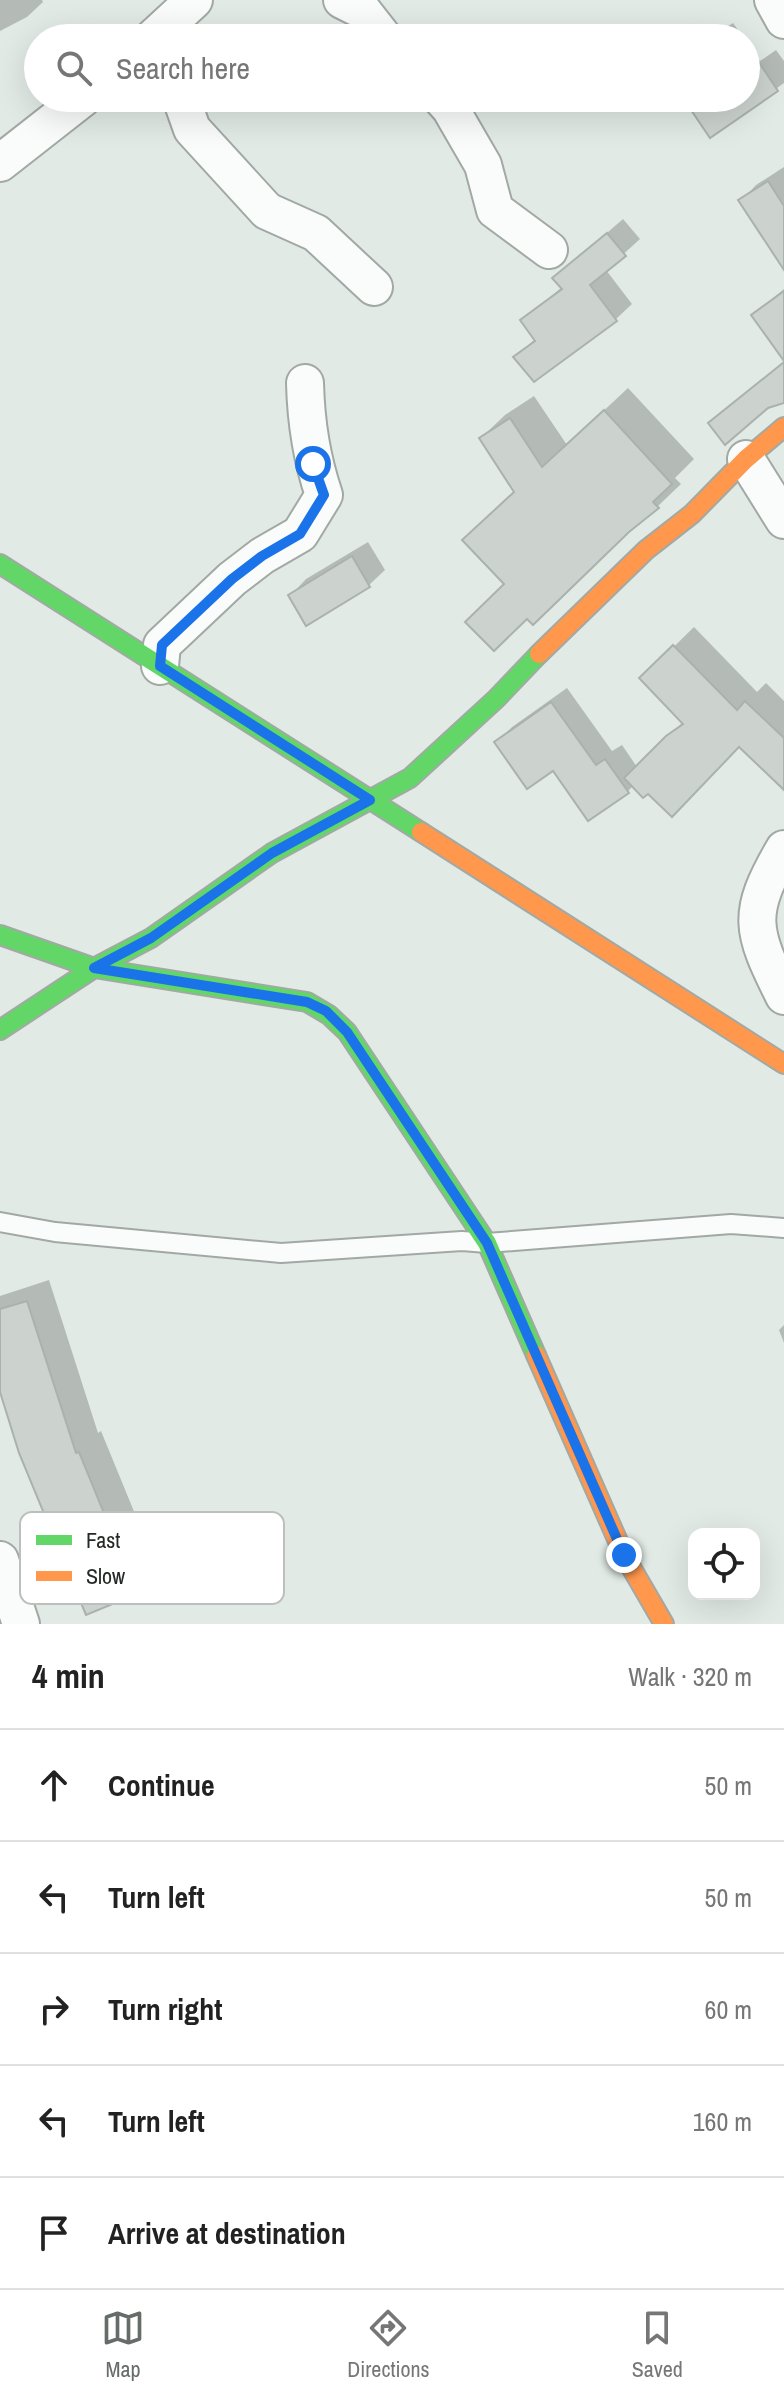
<!DOCTYPE html>
<html lang="en">
<head>
<meta charset="utf-8">
<style>
	:root { --surface:#fff; --page:#f2f2f2; --text:#222; --muted:#767676; --line:#e0e0e0; --accent:#666d68 }
	body { margin:0; font-family:"Archivo Narrow",sans-serif; background:var(--page); color:var(--text) }
	.controls { position:absolute; right:24px; bottom:24px; display:grid; overflow:hidden; border-radius:16px; box-shadow:0 8px 32px #0002 }
	.controls button { width:72px; height:72px; display:grid; place-items:center; padding:0; border:0; border-bottom:2px solid var(--line); background:var(--surface); color:var(--text); font:40px sans-serif }
	.stop { position:absolute; width:24px; height:24px; margin:-18px; border:6px solid #1a73e8; border-radius:50%; background:#fff }
	.stop.end { background:#1a73e8; border-color:#fff; box-shadow:0 2px 8px #0008 }
	.list { margin:0; padding:0; list-style:none }
	h2 { display:flex; justify-content:space-between; align-items:center; height:104px; margin:0; padding:0 32px; font-size:34px }
	h2 small { font-size:26px; font-weight:400; color:var(--muted) }
	.list li { display:grid; grid-template-columns:52px 1fr auto; gap:24px; align-items:center; box-sizing:border-box; height:112px; padding:0 32px; border-top:2px solid var(--line) }
	.list b { display:block; font-size:30px; white-space:nowrap }
	.list em { font-size:26px; font-style:normal; color:var(--muted) }
	.icon { flex:none; width:44px; height:44px; fill:none; stroke:currentColor; stroke-width:2; stroke-linecap:round; stroke-linejoin:round }
	.map { position:relative; flex:none; width:784px; height:1624px; overflow:hidden }
	.search { position:absolute; background:var(--surface); box-shadow:0 8px 32px #0002; left:24px; right:24px; top:24px; height:88px; display:flex; align-items:center; gap:20px; box-sizing:border-box; padding:0 28px; border-radius:44px; color:var(--muted); font-size:30px }
	.sheet { height:664px; background:var(--surface) }
	nav { display:flex; justify-content:space-around; align-items:center; box-sizing:border-box; height:112px; border-top:2px solid var(--line); background:var(--surface); font-size:22px; color:var(--muted) }
	nav a { display:grid; justify-items:center; gap:4px }
	nav .on { color:var(--accent) }
	.map>svg:first-child { display:block }
	.shadow { fill:#0003 }
	.building { fill:#ccd3cf; stroke:#abb2ae; stroke-width:2 }
	.lines { fill:none; stroke-linecap:round; stroke-linejoin:round }
	.lane-casing { stroke:#a2a9a4; stroke-width:22 }
	.street-casing { stroke:#a2a9a4; stroke-width:40 }
	.fast-casing { stroke:#a2a9a4; stroke-width:22 }
	.slow-casing { stroke:#a2a9a4; stroke-width:22 }
	.lane { stroke:#fafcfb; stroke-width:18 }
	.street { stroke:#fafcfb; stroke-width:36 }
	.fast { stroke:#63d668; stroke-width:18 }
	.slow { stroke:#ff974d; stroke-width:18 }
	.route { stroke:#1a73e8; stroke-width:10 }
	.key { fill:#fff; stroke:#bdbfbe; stroke-width:2 }
	.key-label { font-size:22px; fill:#232925 }
</style>
</head>
<body>
<div class="map">
<svg width="784" height="1624" viewBox="0 0 784 1624">
	<rect width="100%" height="100%" fill="#e1eae4"/>
	<!-- shadow -->
	<path class="shadow" d="M0 0H42L43 2 27 17 0 31Z
		M733 23 744 38H710Z
		M746 41 760 61 776 50 784 61V83L711 135 685 98H746Z
		M784 167V262L741 201 756 185Z
		M623 219 640 239 606 270 632 304 616 319 534 379 516 357 536 338 523 321 562 287 555 278Z
		M784 289V358L753 315Z
		M628 388 694 459 675 478 681 484 657 507 516 491 481 438 505 415 534 396 567 445Z
		M368 542 385 570 369 585 307 623 291 595 306 579Z
		M694 627 757 692 766 683 784 701V787L740 744 648 791 634 785 628 791 554 768 496 743 512 727 567 688 612 751 622 745 637 767 683 722 642 678Z
		M49 1280 98 1433 101 1431 158 1570 136 1592 0 1385V1296Z
		M784 1325V1343L779 1330Z"/>
	<!-- building -->
	<path class="building" d="M746 43 778 91 710 138 683 98H746Z
		M768 181 784 206V270L738 200Z
		M607 233 626 256 590 285 617 321 534 382 513 357 535 341 520 320 562 289 552 278Z
		M784 291V361L751 315Z
		M784 362V403L768 408 725 445 708 423Z
		M604 410 672 484 653 502 659 508 629 532 533 625 527 619 494 651 465 622 504 584 462 540 514 492 479 438 510 418 542 467Z
		M352 556 370 587 306 626 288 595Z
		M673 645 737 710 745 701 784 738V790L739 747 672 817 648 794 643 798 624 778 666 736 683 724 639 678Z
		M551 702 596 765 605 759 629 793 588 821 553 771 527 789 494 742Z
		M27 1301 76 1453 79 1452 137 1594 86 1615 19 1453 0 1392V1309Z"/>
	<g class="lines">
		<defs>
			<path id="lane" d="M0 1222 55 1232 281 1253 462 1241 487 1243 731 1224 784 1228"/>
			<path id="street" d="M342 0 362 10 384 38
				M773 0 784 20
				M153 38 194 0
				M181 98 192 129 267 211 316 233 374 287
				M441 98 450 108 483 165 495 210 549 250
				M0 163 83 98
				M746 459 784 520
				M160 666 162 645 232 579 262 556 300 534 324 495C311 457 306 423 305 383
				M784 849C746 914 751 930 784 996
				M0 1560 21 1624"/>
			<path id="fast" d="M0 564 421 832
				M0 935 94 968 307 1002 329 1015 347 1032 487 1243 536 1355
				M0 1030 94 968 151 938 272 853 410 778 496 699 539 654"/>
			<path id="slow" d="M539 654 646 550 692 514 746 459 784 427
				M421 832 784 1064
				M536 1355 624 1555 664 1624"/>
		</defs>
		<!-- lane casing -->
		<use href="#lane" class="lane-casing"/>
		<!-- street casing -->
		<use href="#street" class="street-casing"/>
		<!-- fast casing -->
		<use href="#fast" class="fast-casing"/>
		<!-- slow casing -->
		<use href="#slow" class="slow-casing"/>
		<!-- lane -->
		<use href="#lane" class="lane"/>
		<!-- street -->
		<use href="#street" class="street"/>
		<!-- fast -->
		<use href="#fast" class="fast"/>
		<!-- slow -->
		<use href="#slow" class="slow"/>
	</g>
	<g class="lines">
		<!-- route -->
		<path class="route" d="M313 464 324 495 300 534 262 556 232 579 162 645 160 666 370 800 272 853 151 938 94 968 307 1002 326 1011 347 1032 487 1243 624 1555"/>
	</g>
	<!-- legend -->
	<rect x="20" y="1512" width="264" height="92" rx="12" class="key"/>
	<rect x="36" y="1535" width="36" height="10" fill="#63d668"/>
	<rect x="36" y="1571" width="36" height="10" fill="#ff974d"/>
	<g class="key-label">
		<text x="86" y="1548">Fast</text>
		<text x="86" y="1584">Slow</text>
	</g>
</svg>
<div class="controls">
<button><svg class="icon" aria-label="locate" viewBox="0 0 24 24"><circle cx="12" cy="12" r="6"/><path d="M12 2v4M12 18v4M2 12h4M18 12h4"/></svg></button>
</div>
<div class="stop" style="left:313px;top:464px"></div>
<div class="stop end" style="left:624px;top:1555px"></div>
<div class="search"><svg class="icon" aria-label="search" viewBox="0 0 24 24"><circle cx="10" cy="10" r="6"/><path d="M15 15l6 6"/></svg>Search here</div>
</div>
<section class="sheet">
<h2>4 min<small>Walk · 320 m</small></h2>
<ul class="list">
<li><svg class="icon" aria-label="ahead" viewBox="0 0 24 24"><path d="M12 20V5M6 11l6-6 6 6"/></svg><div><b>Continue</b></div><em>50 m</em></li>
<li><svg class="icon" aria-label="left" viewBox="0 0 24 24"><path d="M17 20v-9H6M10 6l-5 5 5 5"/></svg><div><b>Turn left</b></div><em>50 m</em></li>
<li><svg class="icon" aria-label="right" viewBox="0 0 24 24"><path d="M7 20v-9h11M14 6l5 5-5 5"/></svg><div><b>Turn right</b></div><em>60 m</em></li>
<li><svg class="icon" aria-label="left" viewBox="0 0 24 24"><path d="M17 20v-9H6M10 6l-5 5 5 5"/></svg><div><b>Turn left</b></div><em>160 m</em></li>
<li><svg class="icon" aria-label="arrive" viewBox="0 0 24 24"><path d="M6 21V4h12l-3 4 3 4H6"/></svg><div><b>Arrive at destination</b></div></li>
</ul>
</section>
<nav>
<a class="on"><svg class="icon" aria-label="map" viewBox="0 0 24 24"><path d="M3 6l6-2 6 2 6-2v14l-6 2-6-2-6 2zM9 4v14M15 6v14"/></svg>Map</a>
<a><svg class="icon" aria-label="directions" viewBox="0 0 24 24"><path d="M12 3l9 9-9 9-9-9zM9 14v-3h6M13 9l2 2-2 2"/></svg>Directions</a>
<a><svg class="icon" aria-label="saved" viewBox="0 0 24 24"><path d="M7 4h10v16l-5-4-5 4z"/></svg>Saved</a>
</nav>
</body>
</html>
